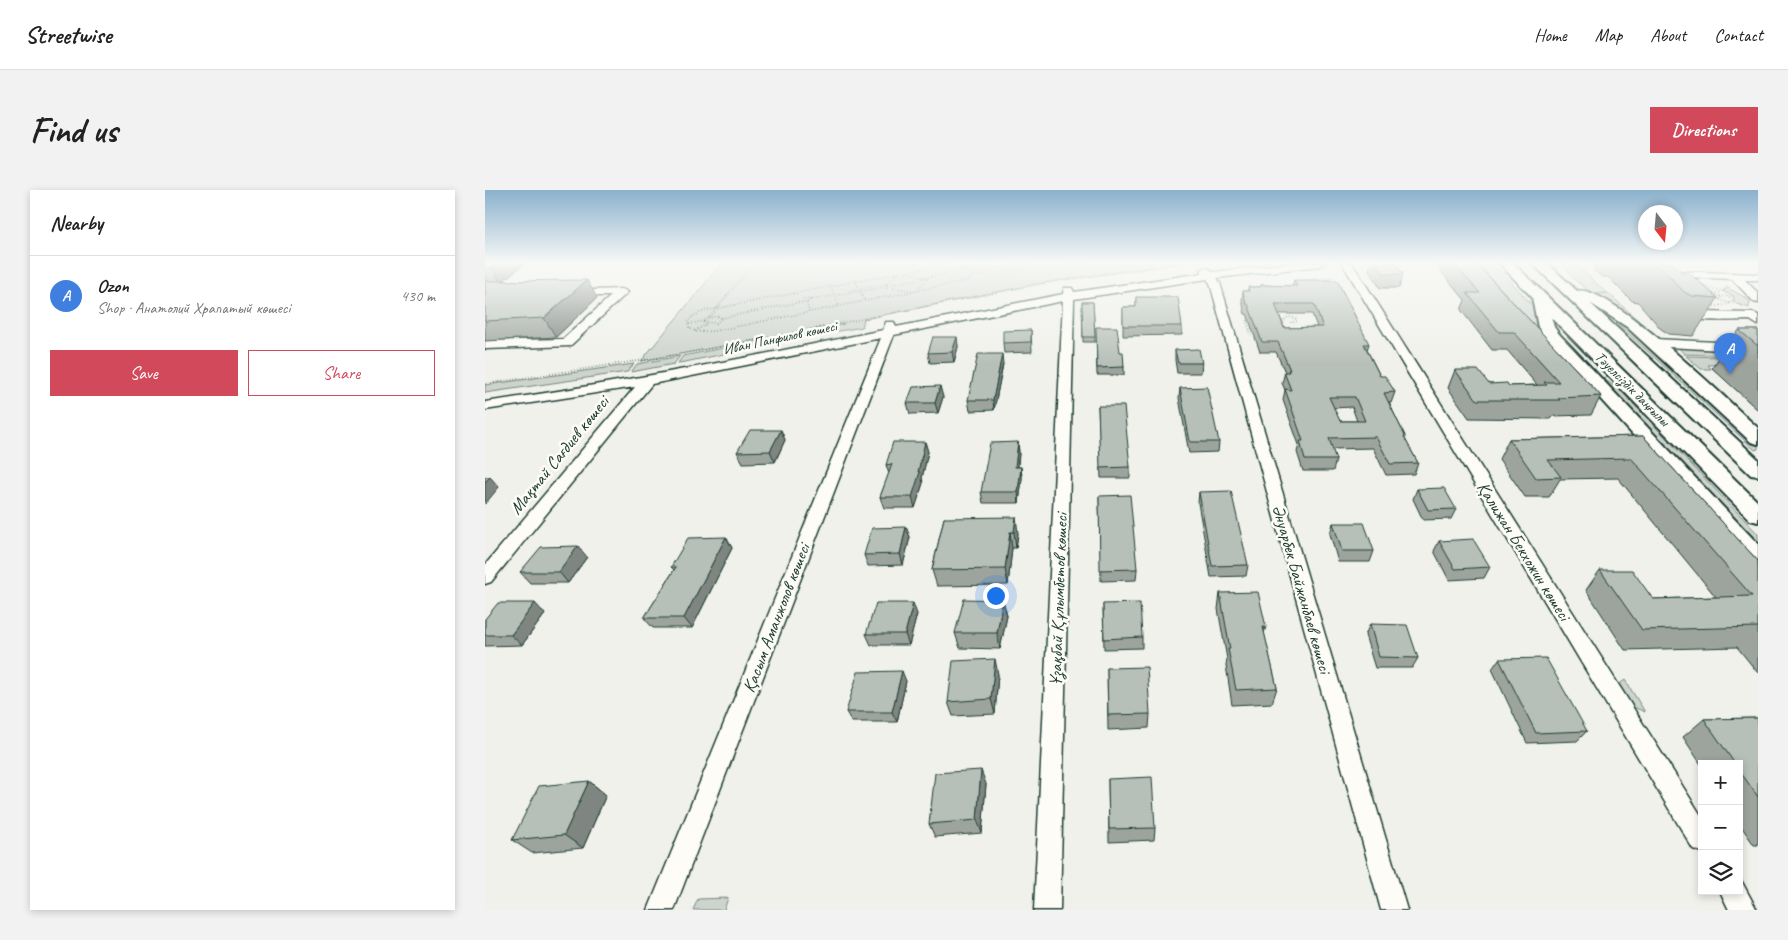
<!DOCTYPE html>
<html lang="en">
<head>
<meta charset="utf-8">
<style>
	:root { --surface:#fff; --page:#f2f2f2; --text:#222; --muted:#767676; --line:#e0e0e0; --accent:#d1495b }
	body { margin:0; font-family:Caveat,sans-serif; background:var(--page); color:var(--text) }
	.controls { position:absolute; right:15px; bottom:15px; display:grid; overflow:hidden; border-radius:0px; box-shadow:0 2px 8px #0003 }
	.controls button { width:45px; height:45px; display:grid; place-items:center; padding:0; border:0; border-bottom:1px solid var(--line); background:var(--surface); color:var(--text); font:25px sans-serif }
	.compass { position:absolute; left:1153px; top:15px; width:45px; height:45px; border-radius:50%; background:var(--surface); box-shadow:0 2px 8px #0003; rotate:164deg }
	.you { position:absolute; left:510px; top:405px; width:18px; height:18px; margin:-12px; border:4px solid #fff; border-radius:50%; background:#1a73e8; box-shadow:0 0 0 8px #1a73e833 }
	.badge { display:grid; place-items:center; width:32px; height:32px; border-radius:50%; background:var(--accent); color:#fff; font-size:16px; font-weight:700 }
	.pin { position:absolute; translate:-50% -41px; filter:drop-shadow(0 1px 2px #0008) }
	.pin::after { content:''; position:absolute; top:26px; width:18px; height:15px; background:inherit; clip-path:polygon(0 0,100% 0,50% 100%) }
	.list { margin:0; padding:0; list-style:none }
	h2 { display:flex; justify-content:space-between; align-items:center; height:65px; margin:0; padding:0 20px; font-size:21px }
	h2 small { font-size:16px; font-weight:400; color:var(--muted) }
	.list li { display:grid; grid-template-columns:32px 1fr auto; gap:15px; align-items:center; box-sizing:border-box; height:80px; padding:0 20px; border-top:1px solid var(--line) }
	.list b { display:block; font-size:19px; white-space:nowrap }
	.list p { margin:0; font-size:16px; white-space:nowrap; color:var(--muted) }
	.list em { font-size:16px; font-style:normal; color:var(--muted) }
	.actions { display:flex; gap:10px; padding:15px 20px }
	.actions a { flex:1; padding:11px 0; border:1px solid var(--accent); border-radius:0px; text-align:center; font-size:18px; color:var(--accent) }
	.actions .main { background:var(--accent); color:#fff }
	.icon { flex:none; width:28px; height:28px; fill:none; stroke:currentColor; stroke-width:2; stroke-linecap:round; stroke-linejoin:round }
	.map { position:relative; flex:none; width:1273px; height:720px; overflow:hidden; border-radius:0px }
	header { display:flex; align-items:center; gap:30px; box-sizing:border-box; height:70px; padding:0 25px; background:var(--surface); border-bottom:1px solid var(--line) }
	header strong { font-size:24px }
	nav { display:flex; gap:28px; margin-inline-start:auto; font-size:18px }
	.intro { display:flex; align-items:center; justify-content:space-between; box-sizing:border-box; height:120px; padding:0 30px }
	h1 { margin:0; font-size:35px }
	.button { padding:12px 22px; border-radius:0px; background:var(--accent); color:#fff; font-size:18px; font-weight:700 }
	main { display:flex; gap:30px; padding:0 30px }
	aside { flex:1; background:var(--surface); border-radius:0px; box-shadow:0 2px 8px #0003 }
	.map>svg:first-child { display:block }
	.green { fill:#cdd3cd; stroke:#768880 }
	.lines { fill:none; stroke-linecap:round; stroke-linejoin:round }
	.minor-casing { stroke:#1f3d34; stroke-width:3 }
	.major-casing { stroke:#1f3d34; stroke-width:4 }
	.path { stroke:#1f3d34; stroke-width:2; stroke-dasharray:0.5 2.5; stroke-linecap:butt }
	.minor { fill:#fdfcf7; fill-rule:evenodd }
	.major { fill:#fdfcf7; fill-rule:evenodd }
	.wall { fill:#9da49e; stroke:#1f3d34; fill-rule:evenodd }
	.shaded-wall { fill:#7f8681; stroke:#1f3d34 }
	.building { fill:#b6bfb8; stroke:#1f3d34; fill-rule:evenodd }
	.labels { text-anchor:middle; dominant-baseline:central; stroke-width:5; stroke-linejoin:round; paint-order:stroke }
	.far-street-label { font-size:15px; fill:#1f3d34; stroke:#fdfcf7 }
	.street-label { font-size:18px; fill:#1f3d34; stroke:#fdfcf7 }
</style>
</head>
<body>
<header>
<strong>Streetwise</strong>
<nav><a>Home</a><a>Map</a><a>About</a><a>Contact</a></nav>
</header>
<div class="intro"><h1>Find us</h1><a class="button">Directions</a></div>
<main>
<aside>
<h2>Nearby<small></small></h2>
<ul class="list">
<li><span class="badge" style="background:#3f7fe0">A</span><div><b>Ozon</b><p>Shop · Анатолий Храпатый көшесі</p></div><em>430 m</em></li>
</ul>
<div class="actions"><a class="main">Save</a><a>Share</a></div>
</aside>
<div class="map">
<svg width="1273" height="720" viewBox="0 0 1273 720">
	<rect width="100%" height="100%" fill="#f0f1eb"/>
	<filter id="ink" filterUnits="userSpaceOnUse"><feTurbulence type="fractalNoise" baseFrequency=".02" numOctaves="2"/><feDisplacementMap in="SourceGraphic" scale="10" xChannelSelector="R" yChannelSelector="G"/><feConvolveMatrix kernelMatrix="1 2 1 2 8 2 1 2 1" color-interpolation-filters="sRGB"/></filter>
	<g filter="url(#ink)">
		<!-- green -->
		<path class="green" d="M237 73H700L552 94 379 129 377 137 337 144V141L332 142C287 151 245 164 200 172L193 173 198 166 359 134 156 171Z
			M992 73H1003L1019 84 1048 116 1059 144 1071 159Z
			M1079 73H1089L1122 103 1110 104 1123 103 1154 131 1150 129C1130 115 1085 96 1079 73Z
			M1243 98 1261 108H1260L1265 111 1264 118 1249 113V106L1238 101Z
			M1110 113 1162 153 1273 255V259L1270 260Z
			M1194 158 1242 160 1250 166 1199 164Z
			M195 166 189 174 146 182 152 174Z
			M1201 166 1236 167 1244 174 1223 175 1226 179H1216Z
			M149 174 142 182 0 203V195Z
			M1111 183 1136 201 1273 344V356Z
			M1140 490 1160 522 1146 516 1133 495Z
			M243 708 239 720H208L213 709Z"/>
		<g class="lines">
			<defs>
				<path id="minor" d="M807 73H839L834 76 732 88 735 93 922 720H896L725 93 722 89 589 109 575 720H549L578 111 409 145 189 720H163L396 148 167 194 6 392 0 394V375L150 197 0 220V212C134 193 266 167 398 140L401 132H409L411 137 578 104 579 98H587L589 102 718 83 716 80 721 77 728 82Z
					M857 73H867L1217 627V662L1208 659Z
					M1184 81 1273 84V90H1260L1273 103V113L1269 112 1247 89 1180 86 1179 84Z
					M137 99 143 102 141 104 85 156 0 159V151L78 149 126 106H85L81 105 79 103 81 101Z
					M1199 119 1212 122 1268 123 1273 125V135L1265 130C1248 130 1205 134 1193 122L1195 120Z
					M1169 149 1273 154V162L1165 156 1163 153Z
					M1254 691 1257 692 1272 720H1244L1235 701H1254Z"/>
				<path id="major" d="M1014 73H1028L1273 312V332L1265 330 1066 127 1069 137 1074 144 1273 354V376L1265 374 1062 150 1053 137 1047 107Z
					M1047 73H1062L1092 101C1123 93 1245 213 1273 238V254L1266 252 1142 137 1105 113 1273 269V286L1266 285Z"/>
			</defs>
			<!-- minor casing -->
			<use href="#minor" class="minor-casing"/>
			<!-- major casing -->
			<use href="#major" class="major-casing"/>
			<!-- path -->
			<path class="path" d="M465 73 219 121 208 126 203 132 204 138 212 142 229 141 486 90 484 87 587 73
				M485 73 479 81 494 86 505 78
				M506 73 502 76 508 79 516 76 515 73
				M515 77 547 73
				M414 82 401 94 402 97 430 101 443 88 421 82
				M584 89 667 76 664 73
				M370 90 380 111
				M824 90 847 87 850 93
				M401 94 366 100 364 103 402 97
				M345 95 354 116
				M402 95 502 76
				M1212 96 1238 101 1248 112C1232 120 1212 115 1201 101Z
				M1223 101 1236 107V109L1229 110
				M1232 104 1243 97
				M1235 106 1250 107
				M319 109 325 110 321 113H316Z
				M325 110 364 103
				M1235 110 1245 113
				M322 113 324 122
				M407 123 576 90
				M233 126 237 128 231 133 219 132 223 128Z
				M225 127 268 73
				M237 128 316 112
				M794 130 798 132 800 139
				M766 131H762L766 145
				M798 132 803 127 810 128 812 131 807 133 804 131
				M204 134 219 131
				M210 141 222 134
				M0 194 199 164 397 125"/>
			<!-- minor -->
			<use href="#minor" class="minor"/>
			<!-- major -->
			<use href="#major" class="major"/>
		</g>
		<!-- wall -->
		<path class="wall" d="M0 73H41L18 90 112 108 71 147 0 151Z
			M886 73H910L918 84 914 98H895L884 80Z
			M956 73H991L1116 206 1106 225 1067 226 1065 229 984 228 963 198 970 180 1004 194 1024 196 1052 195 1022 160H1007L976 120 980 110 954 79Z
			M1110 73H1187L1198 83 1233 108 1208 146 1184 144 1176 139 1153 112 1147 111 1123 87H1118L1109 81Z
			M809 90 884 154 882 160 895 186 910 202 906 213H904L920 246V249L933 273 929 284 901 285 888 258 847 259 851 270 848 281H818L812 262 814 255 798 210 800 200 797 193 800 182 791 162H775L762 124H760L757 110 758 101H763V97H776V95L807 96ZM794 124H827L832 137 799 138ZM867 217 872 231H855L848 218Z
			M651 107 697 136V145L638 146V117H651Z
			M597 112H608L610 152H598Z
			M611 137 635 162 639 177V185H612Z
			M546 140 547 162 519 163 518 153Z
			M1254 140H1273V220L1227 178Z
			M472 147 473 157 469 172 445 173 443 163Z
			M690 160 717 173 716 183H692L690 170Z
			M518 174 509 220 485 221 483 210Z
			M695 198 734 252 733 262 704 263 694 208Z
			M458 207 453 223 425 224 422 213Z
			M613 216 645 277V288H616Z
			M296 240 300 250 290 272 258 273 252 262Z
			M1158 246 1273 371V483L1252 457 1140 460 1101 400 1115 380 1168 409 1231 407 1133 288 1075 289 1064 307H1040L1014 269 1024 249Z
			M440 252 443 262 437 288 438 293 430 318H399L395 307 404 284 401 275Z
			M533 252 534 263 533 277H536L537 288 534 313H498L496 302Z
			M932 299 971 319 966 329 938 330 928 309Z
			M714 302 763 375 761 386 726 387 713 313Z
			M614 306 652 379 651 390 616 391Z
			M459 328 533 343 531 358H527L523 395 452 396 447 380Z
			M848 333 889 361 885 372H853L845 344Z
			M421 337 425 347 418 375 383 376 379 365Z
			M241 347 247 358 207 438H168L159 428 189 380 186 377Z
			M954 351 1005 377 999 388 964 390 949 361Z
			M102 367 83 393H45L35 382Z
			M735 403 781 437 779 443 792 498 787 513 747 515 741 475 742 469 733 419Z
			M518 410 522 426 515 459 475 458 470 443Z
			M618 414 657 447V458L619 459Z
			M60 424 37 455 0 456V429Z
			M432 424 424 455H386L381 444Z
			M885 434 933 468 927 478H890L880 445Z
			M1014 469 1102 541 1092 551 1042 553 1007 479Z
			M622 478 665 524 664 538 623 540Z
			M513 484 510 524 468 526 463 512Z
			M421 491 412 532H367L361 522Z
			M1273 528V655H1269L1254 633V574H1217V576L1198 547 1219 529Z
			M623 589 670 638 669 650 624 652Z
			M104 591 121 605 98 658 47 663 27 650Z
			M501 594 497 643 450 647 444 634Z"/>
		<!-- shaded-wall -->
		<path class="shaded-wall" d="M14 73H41L16 92 7 78Z
			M102 90 112 108 71 147 59 128Z
			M472 147 473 157 469 172 467 162Z
			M517 164 518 174 509 220 508 210Z
			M455 196 458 207 453 223 450 213Z
			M296 240 300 250 290 272 285 261Z
			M440 252 443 262 437 288 438 293 430 318 427 307Z
			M533 252 534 263 531 288 530 277Z
			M536 277 537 288 534 313 533 302Z
			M5 287 14 297 0 314V292Z
			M531 327 533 343 531 358 529 342Z
			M421 337 425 347 418 375 415 364Z
			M525 342 527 358 523 395 520 379Z
			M241 347 247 358 207 438 199 428Z
			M93 356 102 367 83 393 74 382Z
			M518 410 522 426 515 459 512 443Z
			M50 413 60 424 37 455 26 445Z
			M428 413 432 424 424 455 420 444Z
			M510 469 513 484 510 524 506 509Z
			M417 481 421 491 412 532 407 522Z
			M496 580 501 594 497 643 492 630Z
			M104 591 121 605 98 658 79 645Z"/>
		<!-- building -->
		<path class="building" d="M0 73H14L7 78H0Z
			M891 73H910L918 84H899Z
			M968 73H991L1116 206 1073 208 1075 210H992L970 180H993L1004 194 1022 193 1024 196 1062 195 1059 192H1074L1029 142H1014L982 103H995Z
			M1164 73H1187L1198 83H1204L1233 108 1207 106 1199 102 1174 75H1167Z
			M102 90 59 128 0 131V91Z
			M809 90H852L884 154H879L895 186H900L910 202 899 203 920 246 919 247 933 273 905 274 891 247 844 248 851 270H820L815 251H818L800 199 806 200 799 182H804L803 180H805L793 152H777L763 114H761L758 101H764L763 97H776V95L812 96ZM790 114H829L838 137 799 138ZM844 207H870L880 231H855Z
			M651 107H693L697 136H638V117H651Z
			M597 112H608L610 147H598Z
			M611 137H632L635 162H638L639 177 612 178Z
			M546 140V152L518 153V141Z
			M1254 140H1273V156Z
			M448 147H472L467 162 443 163Z
			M714 159 717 173H693L690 160Z
			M493 164H517L508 210H483Z
			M455 196 450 213H422L428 197Z
			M722 197 734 252H705L695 198Z
			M613 216H639L645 277 615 278Z
			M265 240H296L285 261 252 262Z
			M1158 246 1273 371V437L1157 440 1115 380H1147L1168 409 1267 406 1146 268 1063 270 1076 287 1051 288 1024 249Z
			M408 252H440L433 282H435L427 307H395L407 274 401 275Z
			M533 252 530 277H536L533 302H496L505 253Z
			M0 287H5L0 292Z
			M959 298 971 319 943 320 932 299Z
			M746 301 763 375 727 376 714 302Z
			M645 305 652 379 615 380 614 306Z
			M531 327 529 342H525L520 379 447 380 459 328Z
			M848 333H879L889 361H857Z
			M421 337 415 364 379 365 387 338Z
			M241 347 199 428H159L191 377H186L203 348Z
			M988 349 1005 377 970 379 954 351Z
			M93 356 74 382H35L56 357Z
			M773 402 781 437H778L792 498 751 500 743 459H745L735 403Z
			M479 409 518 410 512 443H470Z
			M13 413H50L26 445H0V429Z
			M391 413H428L420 444H381Z
			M655 413 657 447 619 449 618 414Z
			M885 434 922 435 933 468 894 467Z
			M1061 468 1102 541 1051 543 1014 469Z
			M510 469 506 509 463 512 468 471Z
			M662 477 665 524 623 525 622 478Z
			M417 481 407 522H361L373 482Z
			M1273 528V607L1254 580V574H1250L1219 529Z
			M496 580 492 630 444 634 450 583Z
			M667 587 670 638 624 639 623 589Z
			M104 591 79 645 27 650 54 596Z"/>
	</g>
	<!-- sky -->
	<linearGradient id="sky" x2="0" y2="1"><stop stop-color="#8bb1cd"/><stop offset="0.42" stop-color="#f8f9f6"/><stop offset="1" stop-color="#f8f9f6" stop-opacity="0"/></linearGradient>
	<rect width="1273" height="174" fill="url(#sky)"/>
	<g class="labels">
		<!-- far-street labels -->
		<g class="far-street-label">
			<text transform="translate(295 148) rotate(-12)">Иван Панфилов көшесі</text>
			<text transform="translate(1147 199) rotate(45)">Тәуелсіздік даңғылы</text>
		</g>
		<!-- street labels -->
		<g class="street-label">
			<text transform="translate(74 265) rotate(-51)">Мақтай Сағдиев көшесі</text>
			<text transform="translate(1039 361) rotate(58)">Қалижан Бекхожин көшесі</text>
			<text transform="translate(817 399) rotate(74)">Әнуарбек Байжанбаев көшесі</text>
			<text transform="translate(573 410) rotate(-88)">Ұзақбай Құлымбетов көшесі</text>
			<text transform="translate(291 428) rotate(-69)">Қасым Аманжолов көшесі</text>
		</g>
	</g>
</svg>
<div class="controls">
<button>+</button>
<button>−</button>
<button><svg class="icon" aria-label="layers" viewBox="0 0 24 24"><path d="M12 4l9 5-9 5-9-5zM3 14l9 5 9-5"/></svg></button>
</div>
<svg class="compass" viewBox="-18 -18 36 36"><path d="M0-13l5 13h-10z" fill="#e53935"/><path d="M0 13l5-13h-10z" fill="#767676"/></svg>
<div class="you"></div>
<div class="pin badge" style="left:1245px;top:184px;background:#3f7fe0">A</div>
</div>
</main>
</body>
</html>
